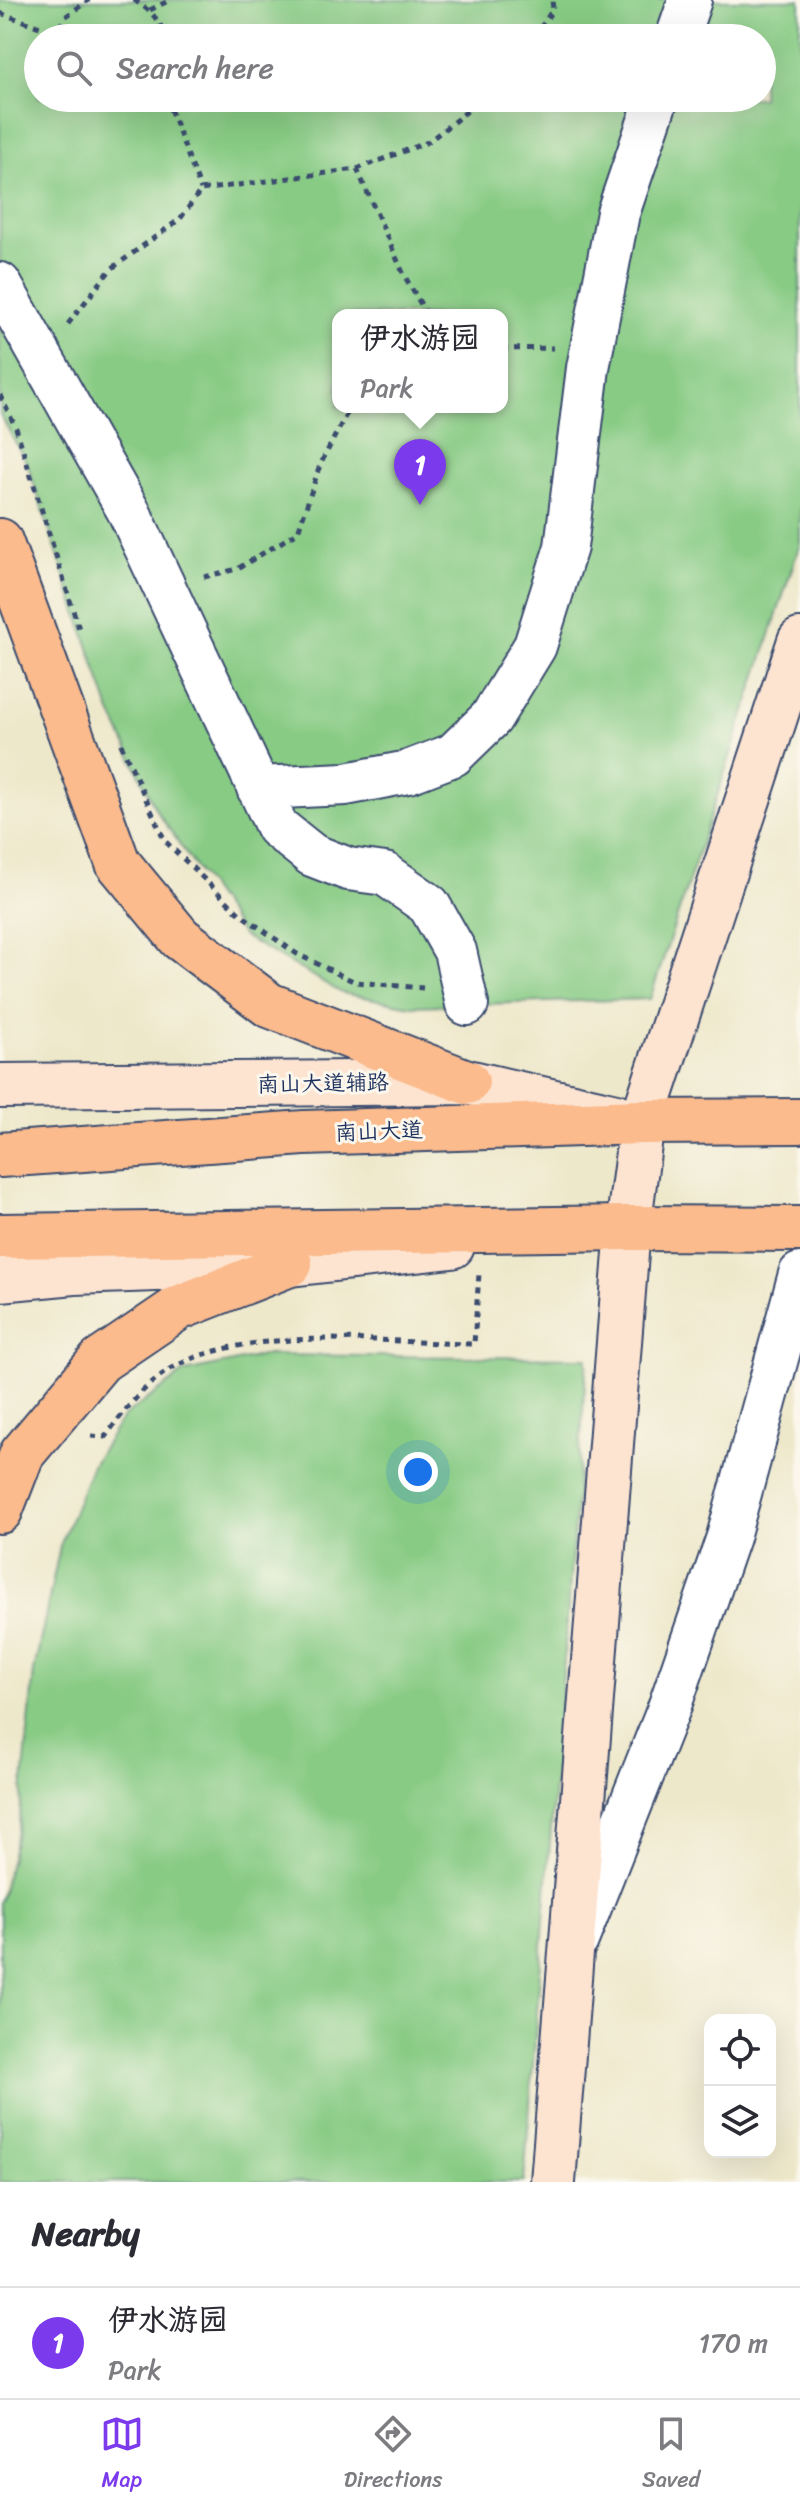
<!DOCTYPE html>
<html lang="en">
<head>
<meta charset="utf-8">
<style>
	:root { --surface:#fff; --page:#f2f2f3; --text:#2b2b33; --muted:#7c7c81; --line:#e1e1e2; --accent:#7c3aed }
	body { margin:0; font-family:Sriracha,"LXGW WenKai TC",sans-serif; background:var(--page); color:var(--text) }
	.controls { position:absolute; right:24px; bottom:24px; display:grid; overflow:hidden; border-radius:16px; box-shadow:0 8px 32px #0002 }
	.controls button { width:72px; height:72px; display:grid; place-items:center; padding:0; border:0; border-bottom:2px solid var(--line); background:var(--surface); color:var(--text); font:40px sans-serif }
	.you { position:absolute; left:418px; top:1472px; width:28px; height:28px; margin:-20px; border:6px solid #fff; border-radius:50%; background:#1a73e8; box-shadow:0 0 0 12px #1a73e833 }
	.badge { display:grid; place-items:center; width:52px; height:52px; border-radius:50%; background:var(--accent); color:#fff; font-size:26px; font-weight:700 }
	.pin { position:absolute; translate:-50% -66px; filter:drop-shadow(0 2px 4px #0008) }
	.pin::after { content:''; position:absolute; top:42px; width:28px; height:24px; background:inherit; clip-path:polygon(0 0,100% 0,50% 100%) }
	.popup { position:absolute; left:332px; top:309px; width:176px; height:104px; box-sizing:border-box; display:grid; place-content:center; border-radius:16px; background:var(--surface); filter:drop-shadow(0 2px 6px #0005); font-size:26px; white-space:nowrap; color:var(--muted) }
	.popup b { font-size:30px; color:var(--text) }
	.popup::after { content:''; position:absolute; left:50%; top:100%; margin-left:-16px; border:16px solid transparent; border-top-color:var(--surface) }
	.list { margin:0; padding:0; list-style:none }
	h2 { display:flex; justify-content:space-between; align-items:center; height:104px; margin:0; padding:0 32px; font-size:34px }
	h2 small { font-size:26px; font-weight:400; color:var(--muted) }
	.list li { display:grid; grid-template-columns:52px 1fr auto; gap:24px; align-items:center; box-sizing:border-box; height:112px; padding:0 32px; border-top:2px solid var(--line) }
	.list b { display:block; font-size:30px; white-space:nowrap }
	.list p { margin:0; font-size:26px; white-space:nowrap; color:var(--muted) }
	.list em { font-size:26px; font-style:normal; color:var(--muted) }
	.icon { flex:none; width:44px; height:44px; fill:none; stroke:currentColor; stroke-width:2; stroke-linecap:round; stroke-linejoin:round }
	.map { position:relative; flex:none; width:800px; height:2182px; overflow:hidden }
	.search { position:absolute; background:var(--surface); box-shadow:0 8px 32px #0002; left:24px; right:24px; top:24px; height:88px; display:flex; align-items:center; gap:20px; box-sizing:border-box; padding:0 28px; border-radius:44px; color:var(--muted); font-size:30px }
	.sheet { height:216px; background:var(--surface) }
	nav { display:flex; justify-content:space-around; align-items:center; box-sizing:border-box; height:112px; border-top:2px solid var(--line); background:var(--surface); font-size:22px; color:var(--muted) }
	nav a { display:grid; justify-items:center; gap:4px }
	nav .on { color:var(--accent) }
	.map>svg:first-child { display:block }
	.green { fill:#87cb84; stroke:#517d71; stroke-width:2; fill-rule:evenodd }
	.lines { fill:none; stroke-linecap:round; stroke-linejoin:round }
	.street-casing { stroke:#3b4b6e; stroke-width:46 }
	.secondary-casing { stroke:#3b4b6e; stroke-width:48 }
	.primary-casing { stroke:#3b4b6e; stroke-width:48 }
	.highway-casing { stroke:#3b4b6e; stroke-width:48 }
	.path { stroke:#3b4b6e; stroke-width:5; stroke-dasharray:6 6; stroke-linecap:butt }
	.street { stroke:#fff; stroke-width:42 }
	.secondary { stroke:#fde4d1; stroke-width:44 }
	.primary { stroke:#fbbb8d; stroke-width:44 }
	.highway { stroke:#fbbb8d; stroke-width:44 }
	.labels { text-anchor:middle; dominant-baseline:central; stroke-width:6; stroke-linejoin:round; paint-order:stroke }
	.street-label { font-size:22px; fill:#1b2f5e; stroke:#fbf7ec }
</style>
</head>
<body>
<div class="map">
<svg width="800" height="2182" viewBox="0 0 800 2182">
	<rect width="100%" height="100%" fill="#fbf7ec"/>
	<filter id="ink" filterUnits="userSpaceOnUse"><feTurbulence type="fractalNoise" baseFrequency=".0125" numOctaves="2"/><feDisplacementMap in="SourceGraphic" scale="16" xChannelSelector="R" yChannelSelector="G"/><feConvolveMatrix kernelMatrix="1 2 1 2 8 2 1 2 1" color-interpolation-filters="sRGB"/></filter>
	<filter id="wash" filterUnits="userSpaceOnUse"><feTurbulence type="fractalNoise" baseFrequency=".006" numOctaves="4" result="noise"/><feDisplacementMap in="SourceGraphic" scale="32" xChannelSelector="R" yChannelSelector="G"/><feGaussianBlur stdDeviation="1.8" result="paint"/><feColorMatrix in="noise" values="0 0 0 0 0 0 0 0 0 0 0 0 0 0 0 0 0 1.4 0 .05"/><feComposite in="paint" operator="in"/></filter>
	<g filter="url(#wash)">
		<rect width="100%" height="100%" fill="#eee8cb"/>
		<!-- green -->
		<path class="green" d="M0 0H800V544L650 999 411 1006 342 993 243 936 156 810 109 708 28 466 0 414ZM38 38H762V98H38ZM338 315H502V407H338Z
			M266 1355 587 1358 524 2182H0V1903L19 1824 34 1671 60 1546 92 1465 123 1417 185 1372Z"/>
	</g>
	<g filter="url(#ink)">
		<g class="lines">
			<defs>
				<path id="street" d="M677 38 690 0
					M0 284 129 512 277 827 312 855 348 869 385 874 429 905 455 951 467 1004
					M258 788 346 784 408 772 453 755 491 718 535 646 566 547 588 368 618 213 657 98
					M577 1940 669 1708 728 1537 800 1274"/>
				<path id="secondary" d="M0 1086 467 1082 616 1116
					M0 1279 74 1272 290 1264 452 1246
					M553 2182 628 1228 642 1122 800 641"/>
				<path id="primary" d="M642 1122 800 1121
					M628 1228 800 1229"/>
				<path id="highway" d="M0 541 118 863 180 938 269 1005 467 1082
					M0 1155 304 1133 642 1122
					M0 1236 628 1228
					M0 1511 22 1454 100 1361 178 1308 290 1264"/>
			</defs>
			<!-- street casing -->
			<use href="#street" class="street-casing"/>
			<!-- secondary casing -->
			<use href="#secondary" class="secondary-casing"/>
			<!-- primary casing -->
			<use href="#primary" class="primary-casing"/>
			<!-- highway casing -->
			<use href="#highway" class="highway-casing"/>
			<!-- path -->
			<path class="path" d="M134 0C150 10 160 20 166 38
				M150 10 170 0
				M0 13 57 33
				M56 38 65 17 89 0
				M534 38 553 9 552 0
				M75 98C100 113 121 112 146 98
				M166 98 201 190
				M357 169 428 142 484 98
				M68 324 111 269 180 219 201 190 357 169 404 275 427 315
				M502 349 553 348
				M0 395 16 428 79 629
				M204 577 237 569 298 532 320 465 350 407
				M121 744 165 841 240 914 297 954 355 982 423 988
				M91 1436 105 1437C125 1410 147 1380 178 1365 258 1325 386 1343 474 1344L479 1274"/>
			<!-- street -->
			<use href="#street" class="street"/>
			<!-- secondary -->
			<use href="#secondary" class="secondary"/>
			<!-- primary -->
			<use href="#primary" class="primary"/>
			<!-- highway -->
			<use href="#highway" class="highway"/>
		</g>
	</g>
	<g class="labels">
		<!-- street labels -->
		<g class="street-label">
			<text transform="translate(323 1083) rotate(-1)">南山大道辅路</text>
			<text transform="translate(379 1131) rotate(-2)">南山大道</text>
		</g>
	</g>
</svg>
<div class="controls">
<button><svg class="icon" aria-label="locate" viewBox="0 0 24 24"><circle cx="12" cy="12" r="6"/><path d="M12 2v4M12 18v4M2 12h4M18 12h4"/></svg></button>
<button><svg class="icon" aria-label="layers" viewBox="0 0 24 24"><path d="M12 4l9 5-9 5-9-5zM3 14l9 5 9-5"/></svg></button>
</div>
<div class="you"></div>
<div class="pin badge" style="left:420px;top:505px">1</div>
<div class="popup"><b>伊水游园</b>Park</div>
<div class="search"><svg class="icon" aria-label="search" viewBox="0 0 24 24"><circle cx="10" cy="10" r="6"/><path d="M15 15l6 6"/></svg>Search here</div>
</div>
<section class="sheet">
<h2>Nearby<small></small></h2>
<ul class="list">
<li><span class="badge">1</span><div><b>伊水游园</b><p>Park</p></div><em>170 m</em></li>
</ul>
</section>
<nav>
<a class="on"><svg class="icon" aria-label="map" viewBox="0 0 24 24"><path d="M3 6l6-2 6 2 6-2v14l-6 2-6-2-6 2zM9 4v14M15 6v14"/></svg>Map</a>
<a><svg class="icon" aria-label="directions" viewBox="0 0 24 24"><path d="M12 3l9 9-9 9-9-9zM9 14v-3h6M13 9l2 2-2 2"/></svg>Directions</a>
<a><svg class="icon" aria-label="saved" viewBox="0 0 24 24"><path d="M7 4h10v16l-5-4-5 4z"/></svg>Saved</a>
</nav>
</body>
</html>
